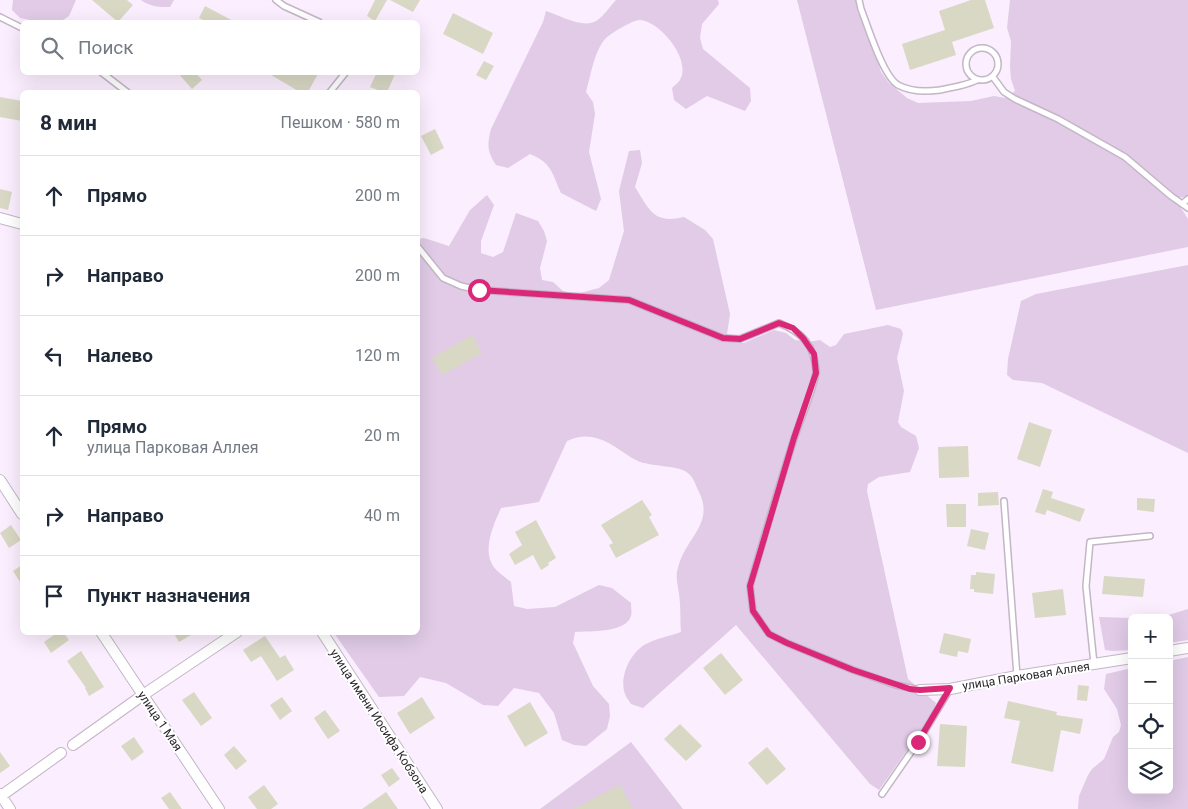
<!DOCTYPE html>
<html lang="ru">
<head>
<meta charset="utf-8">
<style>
	:root { --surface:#fff; --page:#f2f2f3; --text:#1f2937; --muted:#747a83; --line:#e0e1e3 }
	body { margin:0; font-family:Roboto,sans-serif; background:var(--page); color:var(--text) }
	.controls { position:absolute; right:15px; bottom:15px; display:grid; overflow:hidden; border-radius:8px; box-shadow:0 5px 20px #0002 }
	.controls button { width:45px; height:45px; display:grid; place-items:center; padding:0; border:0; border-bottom:1px solid var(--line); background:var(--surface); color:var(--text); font:25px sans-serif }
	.stop { position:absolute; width:15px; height:15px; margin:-11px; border:4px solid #db2777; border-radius:50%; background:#fff }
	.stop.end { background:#db2777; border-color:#fff; box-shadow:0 1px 5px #0008 }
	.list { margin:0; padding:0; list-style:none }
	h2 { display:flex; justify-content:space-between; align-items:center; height:65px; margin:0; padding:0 20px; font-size:21px }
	h2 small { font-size:16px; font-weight:400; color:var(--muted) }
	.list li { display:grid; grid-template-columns:32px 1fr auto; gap:15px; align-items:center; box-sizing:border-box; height:80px; padding:0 20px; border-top:1px solid var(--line) }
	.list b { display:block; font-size:19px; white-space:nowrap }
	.list p { margin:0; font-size:16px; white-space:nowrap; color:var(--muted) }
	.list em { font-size:16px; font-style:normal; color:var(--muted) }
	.icon { flex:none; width:28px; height:28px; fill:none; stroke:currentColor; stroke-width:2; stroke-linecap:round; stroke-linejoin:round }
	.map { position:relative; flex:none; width:1188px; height:809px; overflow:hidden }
	.search { position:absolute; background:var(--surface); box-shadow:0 5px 20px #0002; left:20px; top:20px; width:400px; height:55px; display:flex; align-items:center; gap:12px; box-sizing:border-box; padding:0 18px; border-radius:8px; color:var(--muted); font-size:19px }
	.panel { position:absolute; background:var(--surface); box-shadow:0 5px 20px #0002; left:20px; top:90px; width:400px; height:545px; border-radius:8px }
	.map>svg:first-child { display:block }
	.green { fill:#e1cbe7 }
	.building { fill:#d8d8c4 }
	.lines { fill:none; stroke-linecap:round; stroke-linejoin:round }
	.lane-casing { stroke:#c3b6c6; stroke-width:8 }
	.street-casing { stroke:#c3b6c6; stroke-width:12 }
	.lane { stroke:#fff; stroke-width:5 }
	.street { stroke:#fff; stroke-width:10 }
	.route { stroke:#db2777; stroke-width:6 }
	.labels { text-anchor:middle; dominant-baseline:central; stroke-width:4; stroke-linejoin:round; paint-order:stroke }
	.street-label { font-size:12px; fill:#2b262c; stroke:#fff }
</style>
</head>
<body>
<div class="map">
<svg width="1188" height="809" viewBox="0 0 1188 809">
	<rect width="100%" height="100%" fill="#fbeefe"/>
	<!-- green -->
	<path class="green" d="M13 0H76L69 16 60 22H39L20 18 12 10Z
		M141 0H174L170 7C160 7 150 7 141 0Z
		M616 0H718L719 4 702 24 700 38 703 49 750 88 751 101 745 111 707 96 686 109 674 100 672 88C675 85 679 82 680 80 692 60 660 21 640 20 632 20 612 33 606 38 594 51 591 75 586 92L593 102 595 114 589 152 601 199 596 211 561 193C552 173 552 163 530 154L508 168 496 165C487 151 487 145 491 129L543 22 546 11C559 15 583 29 596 21 605 15 609 7 616 0Z
		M797 0H856L858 13 870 35 881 72 889 83 907 98 918 103 971 101 994 96 1006 98 1015 91 1011 79 1010 67 1011 41 1007 28 1010 0H1188V198L1180 197 1181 208 1188 219V247L876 310Z
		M640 150 642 163 635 187C650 211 654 224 684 217L705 230 713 239 730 314 726 341 744 343 774 330 786 333 795 340 808 342 820 340 830 347 836 345 844 334 888 325 901 329 903 334 897 358 904 391 898 422 901 427 916 436 919 448 910 472 879 477 868 484 867 491 908 679 936 703 932 715 879 790 870 784 736 625 643 708 631 704C629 701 626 697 625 694 619 677 630 654 644 645 654 639 670 636 681 632 680 620 681 607 679 594 678 585 675 577 678 568 685 538 715 524 699 492 696 486 694 479 690 475 680 463 649 469 632 458 610 444 594 429 567 441L539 502 501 508C494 524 482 549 493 566 497 572 505 577 511 582L514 606 527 609 555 607 599 585 612 588 631 603C631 607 632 612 631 616 626 633 590 631 575 632L573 643 593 686 609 704 610 716 607 729 586 746 574 745 562 740 554 713 539 693 514 688 498 706 483 705 446 683 420 677 404 696 379 697 334 633 418 632V239L424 238 449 246 470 210 487 195 494 205 481 241V253L493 257 503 252 516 213 538 221 544 231 547 241 540 268 542 280 553 282 563 291 576 294 599 288 609 280 624 231 619 191 629 151Z
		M1188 265V453L1042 383 1013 380 1007 375 1008 359 1021 301 1036 294Z
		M1188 609V640L1169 643V618H1159Z
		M1099 617 1132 618V650L1112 651 1105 650Z
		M1188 657V809H1078L1079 796 1088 775 1092 769 1104 759 1113 737 1119 732 1121 725 1117 709 1104 689 1106 674 1132 668V790H1169V661Z
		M631 742 683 809H540Z"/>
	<!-- building -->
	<path class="building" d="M92 0H127L133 5 118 22Z
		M375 0H387L375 21 367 16Z
		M390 0H420L413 12Z
		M971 0H985L994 28 952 42 956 55 910 70 902 44 945 30 939 11Z
		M205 6 235 22H207L199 18Z
		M453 13 493 33 483 54 443 34Z
		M484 61 494 66 486 80 476 75Z
		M177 72H195L202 80 192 89Z
		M266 72H319L308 92H300Z
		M377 72H396L387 92H383L370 87Z
		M0 97 22 101V121L0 117Z
		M435 129 444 148 431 155 421 136Z
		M0 189 12 192 8 210 0 208Z
		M472 335 482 353 442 375 432 358Z
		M1029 422 1052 430 1040 467 1017 459Z
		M968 446 969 477 939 478 938 447Z
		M1043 489 1053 492 1051 498 1085 509 1080 522 1047 510 1045 515 1035 512Z
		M998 492 999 505 978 506V493Z
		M1137 498 1155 499 1154 512 1137 510Z
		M642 500 652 515 649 517 659 535 616 558 609 545 613 543 601 525Z
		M946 504H966V527H947Z
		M536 520 556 558 548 563 549 565 541 570 533 555 515 565 509 554 522 545 515 532Z
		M11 525 21 540 9 548 0 533Z
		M971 529 989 533 985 550 967 546Z
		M22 565V585L13 571Z
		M976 572 995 574 993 594 974 592V589H970L971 575H976Z
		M1104 576 1145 579 1143 597 1102 594Z
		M1063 589 1066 615 1035 618 1032 593Z
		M58 632H63L69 640 51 653 44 642Z
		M173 632H196L179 642Z
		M944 633 971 639 968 653 958 651 957 657 939 653Z
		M265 636 280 658 285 655 294 670 277 681 261 656 251 662 243 650Z
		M81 651 104 687 89 696 85 688H86L67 661Z
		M721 653 743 680 725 695 703 668Z
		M1078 685 1089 686 1087 701 1077 700Z
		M194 692 212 718 201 726 182 700Z
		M282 697 292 711 280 720 270 705Z
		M422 697 435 718 410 734 397 713Z
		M1008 701 1057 712 1056 715 1083 719 1080 734 1061 730 1053 772 1011 763 1020 721 1004 718Z
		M530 702 548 733 525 747 507 716Z
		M325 710 340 731 328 739 314 718Z
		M680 724 702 746 686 761 664 739Z
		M940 724 967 726 965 767 937 766Z
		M134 737 144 752 132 761 121 746Z
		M234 746 247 761 236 770 224 755Z
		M767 747 786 769 767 785 748 763Z
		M0 752 10 766 0 773Z
		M392 768 400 779 389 787 381 775Z
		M264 785 278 804 271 809H257L248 797Z
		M620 785 633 809H573Z
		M170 792 182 809H169L161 798Z
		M386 792 398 809H362Z"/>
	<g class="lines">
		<defs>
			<path id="lane" d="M276 0 284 6 319 22
				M859 0 861 9C868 27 883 76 898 85 911 92 926 92 940 90 953 87 965 86 977 80
				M0 17 22 28
				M966 64a16 16 0 1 1 32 0a16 16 0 1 1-32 0Z
				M101 72 127 92
				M993 77 1004 92 1015 99 1058 119 1125 157 1171 196 1188 208
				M330 92 346 72
				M1182 204 1188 199
				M418 247 443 278 461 286 479 290 629 300 723 338 740 339 779 323C802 332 814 345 816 370 817 381 798 425 794 439 778 488 764 537 750 586L753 611 769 634 787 643 853 670 896 685 920 690
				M1004 501 1017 676
				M1094 664 1086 586 1090 542 1150 536
				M882 794 918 742 950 689"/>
			<path id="street" d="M0 218 22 224
				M0 480 22 514
				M101 632 219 809
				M322 632 437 809
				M1169 651 1188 648
				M920 690 950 689 1017 676 1132 658
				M73 745 143 695 237 632
				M0 794 10 809
				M1 796 61 753"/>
		</defs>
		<!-- lane casing -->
		<use href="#lane" class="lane-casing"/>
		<!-- street casing -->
		<use href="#street" class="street-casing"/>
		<!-- lane -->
		<use href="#lane" class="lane"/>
		<!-- street -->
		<use href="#street" class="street"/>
	</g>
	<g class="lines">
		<!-- route -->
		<path class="route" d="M479 290 629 300 723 338 740 339 779 323 793 328 803 338 814 354 816 373 794 438 750 586 753 611 769 634 787 643 853 670 910 689 920 690 950 688 918 742"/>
	</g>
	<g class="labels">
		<!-- street labels -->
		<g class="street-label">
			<text transform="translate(1026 676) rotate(-9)">улица Парковая Аллея</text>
			<text transform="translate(160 721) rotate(56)">улица 1 Мая</text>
			<text transform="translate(379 721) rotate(57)">улица имени Иосифа Кобзона</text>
		</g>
	</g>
</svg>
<div class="controls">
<button>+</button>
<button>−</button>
<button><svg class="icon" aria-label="locate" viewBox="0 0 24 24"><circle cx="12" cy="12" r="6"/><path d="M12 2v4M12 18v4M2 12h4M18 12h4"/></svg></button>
<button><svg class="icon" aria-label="layers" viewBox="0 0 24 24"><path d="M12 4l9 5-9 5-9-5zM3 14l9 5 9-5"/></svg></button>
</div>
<div class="stop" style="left:479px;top:290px"></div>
<div class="stop end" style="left:918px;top:742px"></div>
<div class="search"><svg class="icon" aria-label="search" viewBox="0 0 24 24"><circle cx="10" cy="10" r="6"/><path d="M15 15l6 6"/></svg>Поиск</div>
<section class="panel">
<h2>8 мин<small>Пешком · 580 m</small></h2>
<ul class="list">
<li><svg class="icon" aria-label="ahead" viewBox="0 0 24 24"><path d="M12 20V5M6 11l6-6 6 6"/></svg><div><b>Прямо</b></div><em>200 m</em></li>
<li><svg class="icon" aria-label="right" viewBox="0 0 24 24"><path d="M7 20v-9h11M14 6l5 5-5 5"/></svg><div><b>Направо</b></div><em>200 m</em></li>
<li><svg class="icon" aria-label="left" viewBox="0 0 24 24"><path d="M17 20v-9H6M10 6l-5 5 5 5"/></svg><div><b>Налево</b></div><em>120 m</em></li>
<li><svg class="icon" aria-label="ahead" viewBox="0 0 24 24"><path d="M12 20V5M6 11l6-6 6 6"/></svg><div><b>Прямо</b><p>улица Парковая Аллея</p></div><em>20 m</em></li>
<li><svg class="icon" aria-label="right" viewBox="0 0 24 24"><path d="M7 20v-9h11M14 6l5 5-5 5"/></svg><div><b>Направо</b></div><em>40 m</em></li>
<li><svg class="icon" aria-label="arrive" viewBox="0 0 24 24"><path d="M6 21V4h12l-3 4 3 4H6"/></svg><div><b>Пункт назначения</b></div></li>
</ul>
</section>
</div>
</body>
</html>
